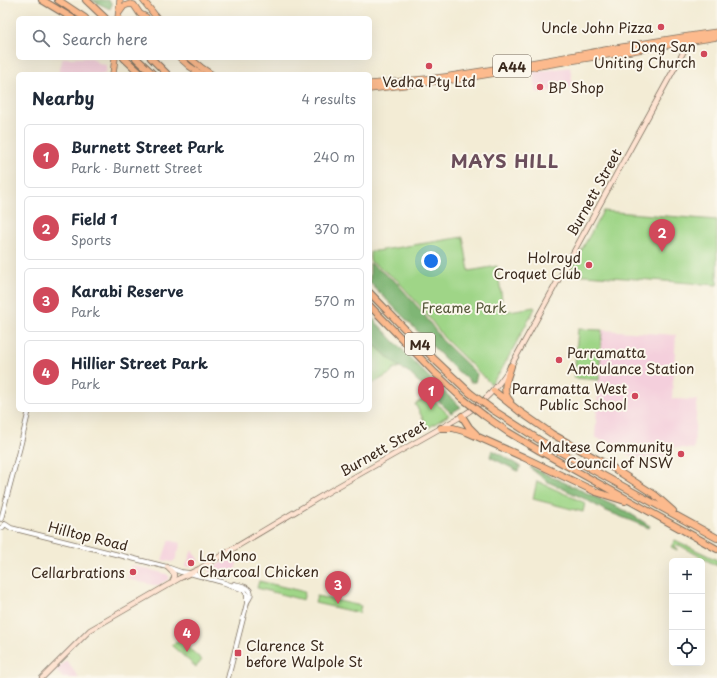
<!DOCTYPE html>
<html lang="en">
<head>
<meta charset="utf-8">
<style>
	:root { --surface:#fff; --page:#f6f6f7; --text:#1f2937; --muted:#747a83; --line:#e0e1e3; --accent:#d1495b }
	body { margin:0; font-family:"Playpen Sans",sans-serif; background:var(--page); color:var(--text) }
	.controls { position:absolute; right:12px; bottom:12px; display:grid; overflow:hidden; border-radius:6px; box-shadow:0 4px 16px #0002 }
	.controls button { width:36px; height:36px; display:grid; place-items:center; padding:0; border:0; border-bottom:1px solid var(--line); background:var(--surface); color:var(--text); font:20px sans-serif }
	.you { position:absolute; left:431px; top:261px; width:14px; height:14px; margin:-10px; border:3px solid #fff; border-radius:50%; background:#1a73e8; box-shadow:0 0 0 6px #1a73e833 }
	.badge { display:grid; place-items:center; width:26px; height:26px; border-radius:50%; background:var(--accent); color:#fff; font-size:13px; font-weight:700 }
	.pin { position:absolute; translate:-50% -33px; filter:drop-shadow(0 1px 2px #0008) }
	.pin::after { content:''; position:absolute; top:21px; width:14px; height:12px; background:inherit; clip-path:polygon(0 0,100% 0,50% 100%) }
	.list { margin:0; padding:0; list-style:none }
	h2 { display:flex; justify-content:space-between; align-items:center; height:52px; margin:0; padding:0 16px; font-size:17px }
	h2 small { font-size:13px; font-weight:400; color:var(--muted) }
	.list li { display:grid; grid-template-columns:26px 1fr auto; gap:12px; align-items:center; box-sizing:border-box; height:64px; margin:0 8px 8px; padding:0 8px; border:1px solid var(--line); border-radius:6px }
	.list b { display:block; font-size:15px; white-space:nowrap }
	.list p { margin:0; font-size:13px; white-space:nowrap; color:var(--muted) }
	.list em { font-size:13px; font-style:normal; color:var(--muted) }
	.icon { flex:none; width:22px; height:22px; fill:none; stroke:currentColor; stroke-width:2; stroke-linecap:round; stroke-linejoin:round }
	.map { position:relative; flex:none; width:717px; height:678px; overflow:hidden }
	.search { position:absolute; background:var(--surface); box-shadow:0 4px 16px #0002; left:16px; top:16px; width:356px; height:44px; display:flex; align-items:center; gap:10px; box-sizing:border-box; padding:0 14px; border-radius:6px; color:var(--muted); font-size:15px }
	.panel { position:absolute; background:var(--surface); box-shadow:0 4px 16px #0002; left:16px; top:72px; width:356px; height:340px; border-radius:6px }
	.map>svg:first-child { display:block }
	.built { fill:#f4cfdc }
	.green { fill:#9fd587; stroke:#6d8052 }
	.forest { fill:#7fb674; stroke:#5d7049 }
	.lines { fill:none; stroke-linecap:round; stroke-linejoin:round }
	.tertiary-casing { stroke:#7b6e5e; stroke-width:5.5 }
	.secondary-casing { stroke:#7b6e5e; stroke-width:6 }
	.trunk-casing { stroke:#7b6e5e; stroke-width:7 }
	.motorway-casing { stroke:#7b6e5e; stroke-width:8 }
	.tertiary { stroke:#fff; stroke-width:4 }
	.secondary { stroke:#fee3d1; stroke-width:4.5 }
	.trunk { stroke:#fcba8d; stroke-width:5.5 }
	.motorway { stroke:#fcba8d; stroke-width:6 }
	.motorway-bridge-casing { stroke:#7b6e5e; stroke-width:8; stroke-linecap:butt }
	.motorway-bridge { stroke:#fcba8d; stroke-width:6 }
	.poi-dot { fill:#d1495b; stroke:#fbf7ec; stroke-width:1.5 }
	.labels { text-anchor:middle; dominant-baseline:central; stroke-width:4; stroke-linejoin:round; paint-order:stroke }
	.shield { fill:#fbf7ec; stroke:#75685c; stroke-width:1 }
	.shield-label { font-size:13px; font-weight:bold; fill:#3b2a1e }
	.poi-label { font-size:14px; fill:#3b2a1e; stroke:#fbf7ec; text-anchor:end }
	.street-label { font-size:14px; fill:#3b2a1e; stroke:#fbf7ec }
	.park-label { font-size:14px; fill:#545538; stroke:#fbf7ec }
	.district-label { font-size:18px; font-weight:bold; letter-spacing:1px; fill:#6b4e5c; stroke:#fbf7ec }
</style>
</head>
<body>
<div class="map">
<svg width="717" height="678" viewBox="0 0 717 678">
	<rect width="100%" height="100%" fill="#fbf7ec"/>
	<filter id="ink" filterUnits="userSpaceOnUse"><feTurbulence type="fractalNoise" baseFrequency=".025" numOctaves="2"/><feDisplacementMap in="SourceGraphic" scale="8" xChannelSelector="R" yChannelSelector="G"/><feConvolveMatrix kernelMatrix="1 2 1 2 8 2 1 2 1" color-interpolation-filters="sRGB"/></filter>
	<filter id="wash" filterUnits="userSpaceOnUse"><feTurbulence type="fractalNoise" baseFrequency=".012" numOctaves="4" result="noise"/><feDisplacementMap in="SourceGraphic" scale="16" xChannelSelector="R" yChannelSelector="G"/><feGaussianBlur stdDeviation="0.9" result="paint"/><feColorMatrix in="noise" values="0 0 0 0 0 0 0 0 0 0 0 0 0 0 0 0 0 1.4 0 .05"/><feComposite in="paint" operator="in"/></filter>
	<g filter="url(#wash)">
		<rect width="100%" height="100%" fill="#f3ecd5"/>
		<!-- built -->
		<path class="built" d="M63 58H92L99 64 106 65V74H58Z
			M570 67 573 87 537 93 533 72Z
			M602 330 676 335 672 399 697 400 694 449 669 447 668 460 635 458 595 437Z
			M169 540 181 543 175 560 172 562 162 560Z
			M192 550 199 561 190 567 186 566Z
			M231 557 238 559 233 578 209 572V570Z
			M131 565 166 574 169 576V579L157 586 127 579Z
			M66 660 79 678H63L56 670Z"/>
		<!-- green -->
		<path class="green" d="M603 211 717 220V285L572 274 570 271Z
			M463 237 469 271 497 266 502 299 500 302 499 306 503 312 534 307 535 308 502 369 491 384 444 338 425 312 397 280 370 261V252Z
			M578 329 602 330 599 380 574 378Z
			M370 341 400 368H394L391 373 370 385Z
			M429 396 449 415 428 428 415 404Z
			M537 481 585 503 583 512 533 499Z
			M675 540 717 560V566L679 545V546L675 545 674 547 678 549 677 550 671 547Z
			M259 581 305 592 303 600 257 588Z
			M317 596 361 606 359 613 315 603Z
			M180 640 202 660 196 667 171 645Z"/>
		<!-- forest -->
		<path class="forest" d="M91 0H108L112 4 110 9Z
			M370 263 396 282 423 313 442 340 477 374 475 382H470L468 379 455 369 370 283Z
			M370 316C400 347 429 379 461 407L451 413 407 371 400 368 370 341Z
			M492 450 502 455 521 467 518 471 490 457Z
			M531 467 626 511 650 526 649 528 604 510 585 499 548 482 530 468Z"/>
	</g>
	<g filter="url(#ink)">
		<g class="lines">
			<defs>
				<path id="tertiary" d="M1 519 20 447 29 410
					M5 524 11 528 167 567 181 572 190 573
					M0 528 3 527 5 524
					M189 573 222 582 244 590 247 595V603L228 678
					M234 584C245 586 257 589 247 602"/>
				<path id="secondary" d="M167 567 174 574V578L172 582
					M42 678 90 630 180 578 199 569 335 488 462 416C485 402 497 388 511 366L690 40"/>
				<path id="trunk" d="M143 0 157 18
					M119 13 124 6 130 4 134 5 140 14 146 17
					M118 18 120 0
					M180 58 189 66 201 74
					M190 58 202 68 211 74
					M113 74 115 58
					M453 80 717 37
					M370 84C399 81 429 80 457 75 544 62 630 44 717 32
					M370 89 438 81"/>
				<path id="motorway" d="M42 0 72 18
					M58 0 85 18
					M86 0 105 18
					M124 58 141 74
					M136 58 153 74
					M151 58 167 74
					M370 293 435 360 470 393
					M370 306 435 373 463 399
					M494 391 519 411 552 434 613 468 655 495 673 511
					M510 401C500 391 508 377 511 366
					M493 410 544 443 717 538
					M462 416 469 427 476 434
					M485 416 508 432 540 451 717 549
					M441 428H453L467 432 523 457 596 492 625 501"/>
			</defs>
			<!-- tertiary casing -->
			<use href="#tertiary" class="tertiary-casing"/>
			<!-- secondary casing -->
			<use href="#secondary" class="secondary-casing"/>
			<!-- trunk casing -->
			<use href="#trunk" class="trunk-casing"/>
			<!-- motorway casing -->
			<use href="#motorway" class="motorway-casing"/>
			<!-- tertiary -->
			<use href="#tertiary" class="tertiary"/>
			<!-- secondary -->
			<use href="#secondary" class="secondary"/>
			<!-- trunk -->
			<use href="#trunk" class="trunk"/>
			<!-- motorway -->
			<use href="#motorway" class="motorway"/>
			<defs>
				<path id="motorway-bridge" d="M470 393 493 410
					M463 399 485 416"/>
			</defs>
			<!-- motorway-bridge casing -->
			<use href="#motorway-bridge" class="motorway-bridge-casing"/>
			<!-- motorway-bridge -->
			<use href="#motorway-bridge" class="motorway-bridge"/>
		</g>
	</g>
	<!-- markers -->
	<g class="poi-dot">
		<circle cx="661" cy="27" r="4"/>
		<circle cx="704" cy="54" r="4"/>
		<circle cx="429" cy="66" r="4"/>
		<circle cx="540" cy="87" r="4"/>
		<circle cx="589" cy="265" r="4"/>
		<circle cx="559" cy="360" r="4"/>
		<circle cx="635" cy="396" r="4"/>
		<circle cx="681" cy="454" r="4"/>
		<circle cx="191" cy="563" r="4"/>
		<circle cx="133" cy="572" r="4"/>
		<rect x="234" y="649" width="8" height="8" rx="2"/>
	</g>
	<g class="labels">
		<!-- shield labels -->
		<g class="shield">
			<rect x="493" y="55" width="38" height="22" rx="3"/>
			<rect x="405" y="333" width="30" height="22" rx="3"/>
		</g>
		<g class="shield-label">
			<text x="512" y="66">A44</text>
			<text x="420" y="344">M4</text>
		</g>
		<!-- poi labels -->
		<g class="poi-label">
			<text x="653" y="27">Uncle John Pizza</text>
			<text x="696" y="46">Dong San<tspan x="696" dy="16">Uniting Church</tspan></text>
			<text x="429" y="81" text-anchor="middle">Vedha Pty Ltd</text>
			<text x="548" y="87" text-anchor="start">BP Shop</text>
			<text x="581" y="257">Holroyd<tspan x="581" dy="16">Croquet Club</tspan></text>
			<text x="567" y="352" text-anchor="start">Parramatta<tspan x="567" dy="16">Ambulance Station</tspan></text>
			<text x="627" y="388">Parramatta West<tspan x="627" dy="16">Public School</tspan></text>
			<text x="673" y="446">Maltese Community<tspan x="673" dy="16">Council of NSW</tspan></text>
			<text x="199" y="555" text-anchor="start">La Mono<tspan x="199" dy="16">Charcoal Chicken</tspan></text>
			<text x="125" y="572">Cellarbrations</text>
			<text x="246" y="645" text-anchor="start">Clarence St<tspan x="246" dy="16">before Walpole St</tspan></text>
		</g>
		<!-- street labels -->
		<g class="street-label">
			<text transform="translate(594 192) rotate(-61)">Burnett Street</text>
			<text transform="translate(383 448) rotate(-30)">Burnett Street</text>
			<text transform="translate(88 536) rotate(14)">Hilltop Road</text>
		</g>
		<!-- park labels -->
		<g class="park-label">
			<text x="464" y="307">Freame Park</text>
		</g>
		<!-- district labels -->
		<g class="district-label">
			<text x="505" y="160">MAYS HILL</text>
		</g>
	</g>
</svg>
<div class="controls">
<button>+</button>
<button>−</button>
<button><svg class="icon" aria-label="locate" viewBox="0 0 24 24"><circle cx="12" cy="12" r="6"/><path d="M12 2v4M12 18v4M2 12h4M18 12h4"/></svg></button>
</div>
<div class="you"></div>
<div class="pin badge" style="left:431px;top:410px">1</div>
<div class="pin badge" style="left:662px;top:252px">2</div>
<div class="pin badge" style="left:338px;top:604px">3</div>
<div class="pin badge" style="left:187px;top:652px">4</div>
<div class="search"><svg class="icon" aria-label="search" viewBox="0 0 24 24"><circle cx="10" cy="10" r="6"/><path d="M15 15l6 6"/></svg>Search here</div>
<section class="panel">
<h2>Nearby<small>4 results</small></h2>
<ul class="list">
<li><span class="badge">1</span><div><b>Burnett Street Park</b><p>Park · Burnett Street</p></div><em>240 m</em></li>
<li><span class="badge">2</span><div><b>Field 1</b><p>Sports</p></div><em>370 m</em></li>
<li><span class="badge">3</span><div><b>Karabi Reserve</b><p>Park</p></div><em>570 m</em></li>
<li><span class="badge">4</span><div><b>Hillier Street Park</b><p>Park</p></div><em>750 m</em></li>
</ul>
</section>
</div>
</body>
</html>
